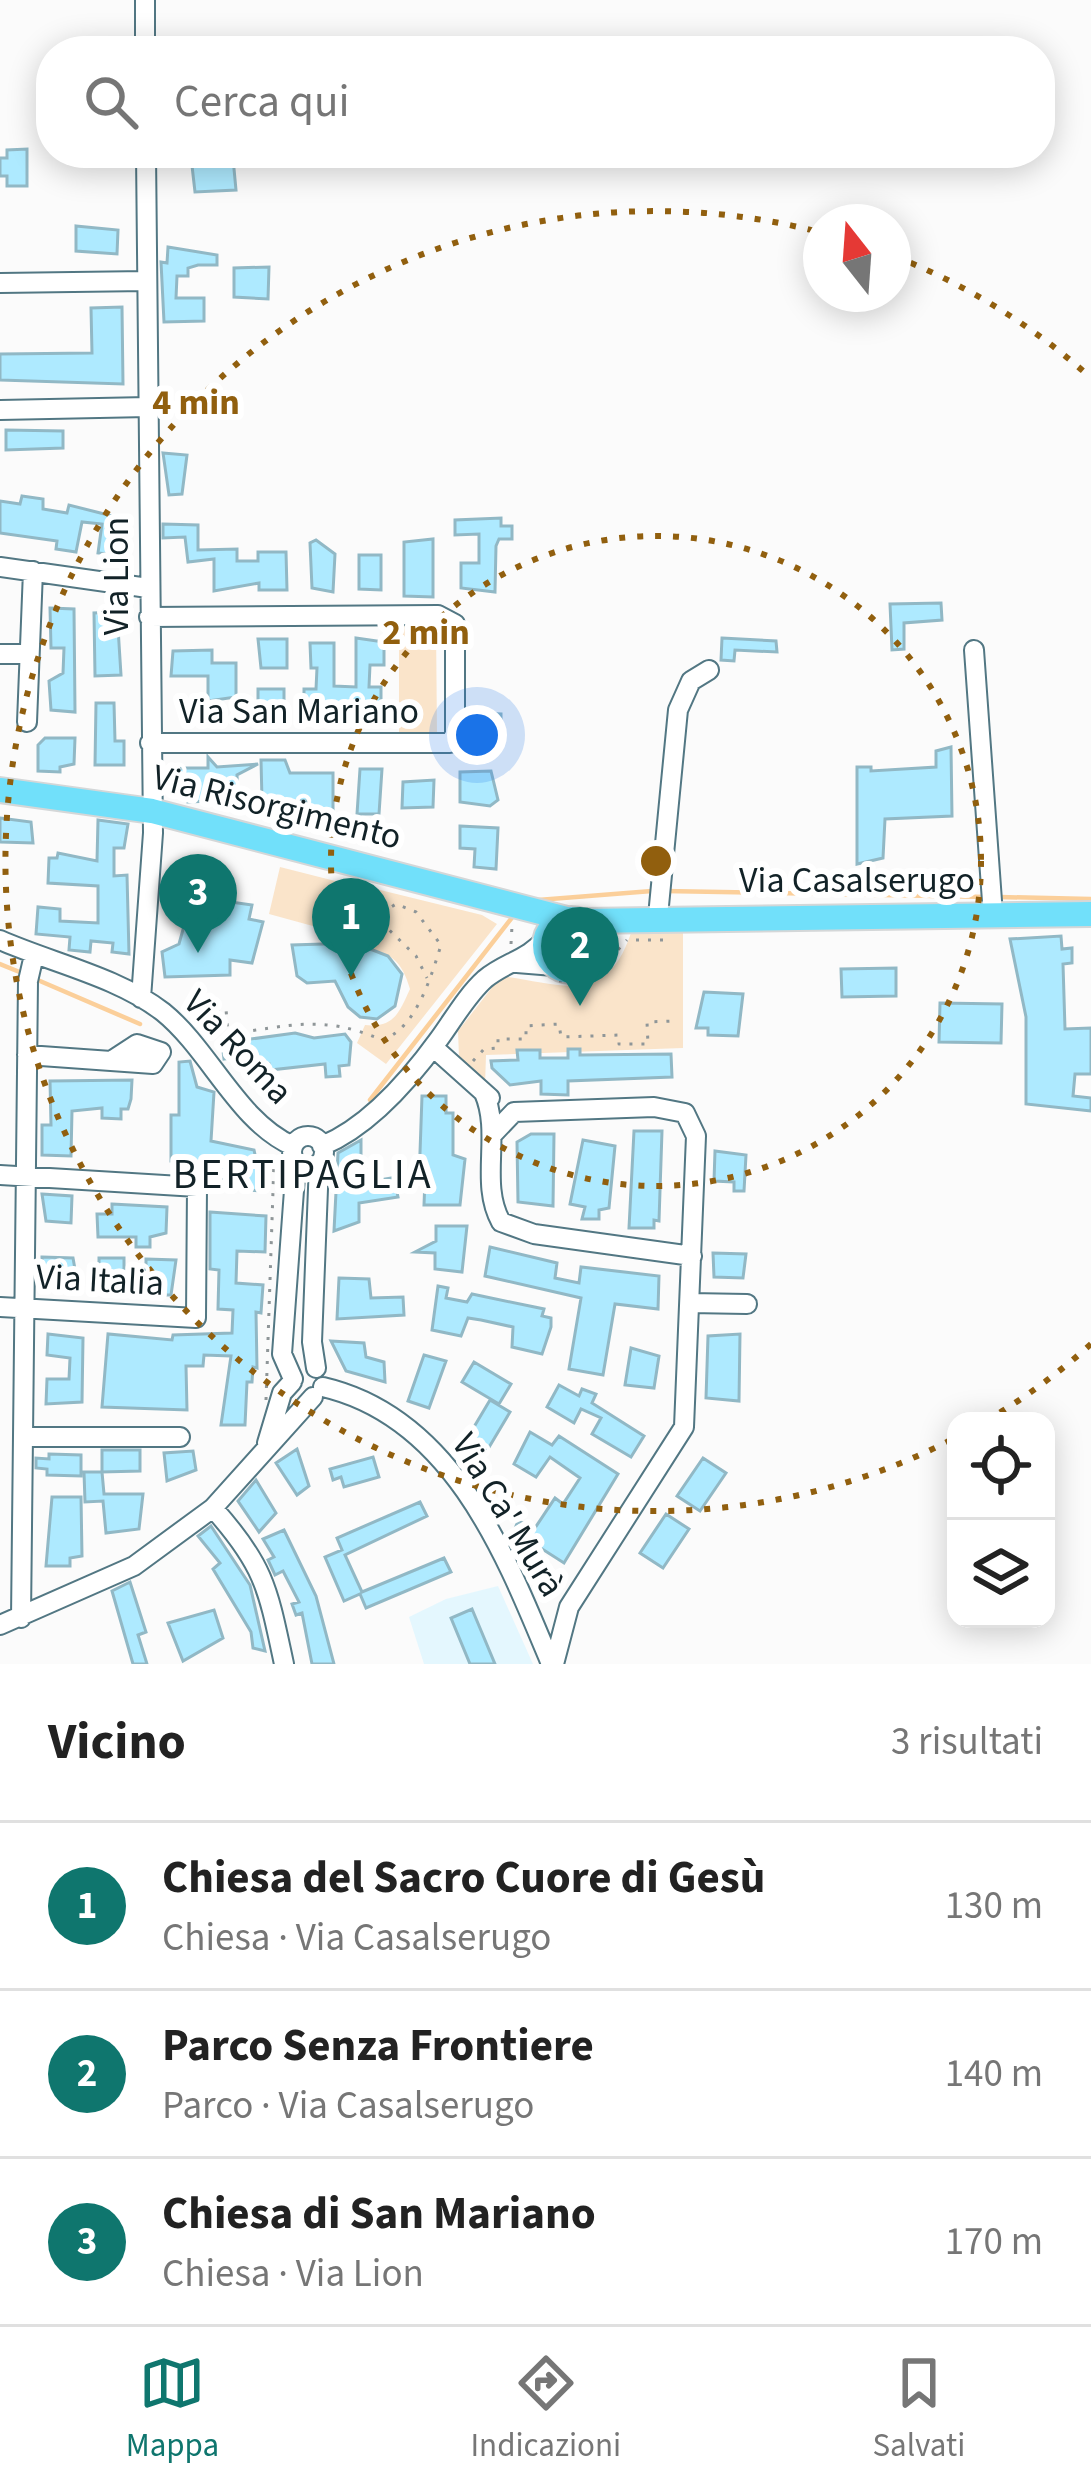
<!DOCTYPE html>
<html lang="it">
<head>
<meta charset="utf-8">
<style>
	:root { --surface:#fff; --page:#f2f2f2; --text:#222; --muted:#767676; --line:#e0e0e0; --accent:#0f766e }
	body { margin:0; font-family:"Source Sans 3",sans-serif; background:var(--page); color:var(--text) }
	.controls { position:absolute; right:36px; bottom:36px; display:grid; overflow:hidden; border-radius:24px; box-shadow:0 6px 30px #0003 }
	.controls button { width:108px; height:108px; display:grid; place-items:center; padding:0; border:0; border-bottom:3px solid var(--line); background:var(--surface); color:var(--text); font:60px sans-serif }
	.compass { position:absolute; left:803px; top:204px; width:108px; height:108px; border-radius:50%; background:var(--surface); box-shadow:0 6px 30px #0003; rotate:343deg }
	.you { position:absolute; left:477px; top:735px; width:42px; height:42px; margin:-30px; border:9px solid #fff; border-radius:50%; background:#1a73e8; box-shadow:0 0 0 18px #1a73e833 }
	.badge { display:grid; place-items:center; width:78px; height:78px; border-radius:50%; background:var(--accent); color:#fff; font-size:39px; font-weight:700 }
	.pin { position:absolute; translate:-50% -99px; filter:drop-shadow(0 3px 6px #0008) }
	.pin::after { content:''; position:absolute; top:63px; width:42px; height:36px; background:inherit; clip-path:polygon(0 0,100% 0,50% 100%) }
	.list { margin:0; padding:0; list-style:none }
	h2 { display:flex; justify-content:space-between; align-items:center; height:156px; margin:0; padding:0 48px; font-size:51px }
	h2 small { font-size:39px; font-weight:400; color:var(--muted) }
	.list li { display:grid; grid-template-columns:78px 1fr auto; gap:36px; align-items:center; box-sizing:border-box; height:168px; padding:0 48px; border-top:3px solid var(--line) }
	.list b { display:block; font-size:45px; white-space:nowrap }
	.list p { margin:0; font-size:39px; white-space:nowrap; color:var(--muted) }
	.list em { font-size:39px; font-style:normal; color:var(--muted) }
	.icon { flex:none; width:66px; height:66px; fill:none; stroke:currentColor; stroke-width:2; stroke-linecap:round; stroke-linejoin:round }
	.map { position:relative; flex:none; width:1091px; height:1664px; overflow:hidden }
	.search { position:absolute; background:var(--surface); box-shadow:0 6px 30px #0003; left:36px; right:36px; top:36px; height:132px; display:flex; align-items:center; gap:30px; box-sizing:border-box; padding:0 42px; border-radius:48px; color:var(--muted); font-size:45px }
	.sheet { height:660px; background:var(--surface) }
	nav { display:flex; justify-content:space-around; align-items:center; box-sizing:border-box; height:168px; border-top:3px solid var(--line); background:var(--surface); font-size:33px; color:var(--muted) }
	nav a { display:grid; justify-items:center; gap:6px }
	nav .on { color:var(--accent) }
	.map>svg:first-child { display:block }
	.built { fill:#e4f7fe }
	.green { fill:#fae4ca }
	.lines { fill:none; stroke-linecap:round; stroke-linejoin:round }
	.stream { stroke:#fbcf9a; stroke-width:4.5 }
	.building { fill:#aeeaff; stroke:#91b8c5; stroke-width:3 }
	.minor-casing { stroke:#527783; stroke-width:22 }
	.major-casing { stroke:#d4d7d8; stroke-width:28 }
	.path { stroke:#8f9698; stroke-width:3; stroke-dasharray:3 9; stroke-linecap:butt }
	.minor { stroke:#fff; stroke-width:18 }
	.major { stroke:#71e0fa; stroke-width:24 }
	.ring { fill:none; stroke:#915f0e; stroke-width:6; stroke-dasharray:6 12 }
	.labels { text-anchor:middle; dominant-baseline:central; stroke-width:12; stroke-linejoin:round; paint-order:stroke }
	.street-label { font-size:36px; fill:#122227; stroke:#fff }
	.quarter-label { font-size:42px; letter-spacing:3px; fill:#122227; stroke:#fff }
	.centre { fill:#915f0e; stroke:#fff; stroke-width:6 }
	.ring-label { font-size:36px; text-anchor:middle; font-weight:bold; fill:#915f0e; stroke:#fff; stroke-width:12; stroke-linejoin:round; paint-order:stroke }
</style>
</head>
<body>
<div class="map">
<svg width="1091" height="1664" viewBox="0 0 1091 1664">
	<rect width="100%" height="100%" fill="#fbfbfb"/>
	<!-- built -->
	<path class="built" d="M498 1586 533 1664H424L409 1617 446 1599Z"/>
	<!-- green -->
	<path class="green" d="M436 625 437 734H399V626Z
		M280 867 343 883 331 931 269 914Z
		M368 887 482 915 497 924 386 1064 357 1043 365 1025C394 1028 399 1013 410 989 402 961 390 950 360 949L355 941Z
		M631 933H683V1048L486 1055 485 1086 459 1057 458 1031 501 976C559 983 606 1008 631 933Z"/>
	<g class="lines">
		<!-- stream -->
		<path class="stream" d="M664 891 988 897
			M1000 897 1091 899
			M538 900 652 891
			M0 964 22 973
			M33 978 140 1024
			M370 1100 514 915"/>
	</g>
	<!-- building -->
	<path class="building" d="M27 149V186H7V176H0V158H7V150Z
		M191 157 233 158 236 190 195 192Z
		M76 226 118 230 117 254 76 251Z
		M168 247 217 255V265H198L188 268V276H177L176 298H204V321L164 322 161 262 167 263Z
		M269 267 268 299 234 297V268Z
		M122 307 123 384 0 380V354L92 353 91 308Z
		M6 430 63 431V448L6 450Z
		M163 453 187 455 182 494 169 495Z
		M22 496 43 499V509L67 513 69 505 120 518 117 555 98 553 102 524 82 522 76 552 56 549 57 541 0 533V501L20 504Z
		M501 518V526H512V539H499L496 546 495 592 461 588V563H479V534L455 535V520Z
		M163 524 198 525V550L237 549V561H258V552H286L287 590H259V583L214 591V559L188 562 185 537 163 538Z
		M433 539V597L404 596V542Z
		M316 540 335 554 333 592 312 588 310 543Z
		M359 555H381V590L359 589Z
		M941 603 942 620 904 623V649L892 650 890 604Z
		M50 608 74 609 75 712 51 710 49 681 63 673 64 648H51Z
		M117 612 121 675 95 676 94 613Z
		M356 638 384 642V665H370L369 687H381V721L355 725V720L311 719 304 711V689H316L317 668H311L310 643H334V686L356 687Z
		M722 638 776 641 777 652 735 650 734 661 721 660Z
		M258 639H287V668H261Z
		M212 650V663H236V697L208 701V676H171L173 651Z
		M258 689H284V718L258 717Z
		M96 703H114L115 741H124V765H95Z
		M473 713 501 714V742L472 741Z
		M45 738H75L74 764 60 767V772L38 771V745Z
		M951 747 952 816 885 819 883 858 857 864V767H871V771L936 767V751Z
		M208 757 217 767 258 764 237 775 238 800 188 802V792L171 789V768H208Z
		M261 760H285L290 773H333V812H309V801L262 800Z
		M360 769H382L379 814H357Z
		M491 771 498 800 490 806 460 802V772Z
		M434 780 433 807 402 808 403 782Z
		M0 818 31 822 33 843 0 842Z
		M98 820 128 824 124 848H114V876L127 875 129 954 112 952 113 943 91 941 90 952 69 950 70 937 36 934 38 907 60 909V921L98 923V886L48 883 49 858H57L58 853 97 861Z
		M460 826 498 828 496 869 474 867 475 849 460 848Z
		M210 899 252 905 249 919 263 922 252 963 230 960V975L165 977 162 952 179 944 184 926 198 928Z
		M1061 936 1062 949 1072 948V963L1063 964 1065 1029 1091 1028V1074H1075L1073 1096 1091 1098V1111L1026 1104V1017L1010 939Z
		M355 943 388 956 402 974 395 1006 377 1019 360 1017 348 1007 335 981 307 983 297 976 292 945Z
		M896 968V996L842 997 841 969Z
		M704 992 743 994 738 1036 708 1035V1028H696Z
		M940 1003 1002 1004 1001 1043 939 1042Z
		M295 1033 314 1038 345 1034 351 1042 349 1065 339 1066 340 1076 326 1077 325 1064 270 1070 269 1064 254 1066 252 1055 224 1059 222 1043Z
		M568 1049H580V1055L671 1054 672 1077 568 1081V1095L541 1094V1081L510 1085 492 1068 491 1061 518 1060 517 1050H540V1058H568Z
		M190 1061 197 1087 214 1092 211 1141 254 1150 258 1168H266L265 1191 242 1190 243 1179 220 1178 221 1162 171 1161V1115H179V1062Z
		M132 1080 131 1099 128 1109H121V1119L102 1118V1108L72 1111 71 1156 42 1155V1125H51L50 1081Z
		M422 1096H446V1113H453V1155L465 1159 460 1205H424L425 1179 419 1181Z
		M634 1131H662L659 1221 654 1220V1228H629Z
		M531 1134H554L553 1206 518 1202 517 1142Z
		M361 1140V1183L416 1174 418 1181 396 1187 398 1197 359 1203V1222L334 1231 338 1153Z
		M583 1140 615 1146 609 1208 599 1210V1219H582L585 1207 570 1204Z
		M715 1151 746 1155 744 1191H734V1182L714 1181Z
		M42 1194 72 1196 71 1223 46 1221Z
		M112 1204 167 1207 166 1233 150 1237V1247H136V1237H98L97 1214H112Z
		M210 1212 266 1216 265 1252 237 1251 236 1283 263 1285 261 1313 256 1312 257 1368 253 1367 252 1382H247L245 1425H221L231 1356 204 1355 203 1366H186L187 1410 102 1407 108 1334 172 1340 173 1335 232 1333 233 1310 218 1309 219 1270 210 1269Z
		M436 1226H467L462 1272 435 1269V1253L415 1252 436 1241Z
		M490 1247 557 1263 555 1278 579 1283 581 1267 659 1276 658 1309 615 1304 603 1375 569 1369 581 1298 485 1276Z
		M713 1253 746 1254 743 1278 714 1277Z
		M42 1257 73 1258 78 1286 42 1289Z
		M99 1258H124V1287H99Z
		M146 1259 176 1260 171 1295H146Z
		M339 1278 369 1279 371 1298 403 1297 404 1315 337 1319Z
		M438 1286 448 1288 446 1298 467 1302 472 1294 544 1309 542 1316 551 1318V1327L542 1354 512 1347 513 1327 481 1320 468 1318 461 1336 432 1330Z
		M48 1334 83 1338 82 1402 46 1404 47 1379H69L70 1358 47 1355Z
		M740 1334 739 1401 706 1398 708 1336Z
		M331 1341 364 1343 366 1357 384 1362 385 1382 346 1371Z
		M631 1348 659 1356 654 1388 625 1385Z
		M424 1355 446 1361 429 1408 408 1401Z
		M474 1362 511 1384 499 1404 462 1382Z
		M559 1385 579 1396 582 1389 596 1394 592 1403 644 1436 631 1457 592 1434 601 1418 581 1409 574 1423 547 1407Z
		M490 1400 510 1412 488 1449 468 1437Z
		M530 1432 552 1445 559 1436 618 1474 564 1563 514 1531 518 1521 535 1528 555 1498 563 1504 580 1478 550 1457 536 1477 514 1464Z
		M297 1449 309 1486 297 1495 276 1463Z
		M102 1450H140V1471L102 1472Z
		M193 1451 196 1470 167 1481 164 1453Z
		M49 1454 81 1455V1476L47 1475V1469L36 1468V1458L49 1459Z
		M373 1457 379 1477 344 1487 341 1477 333 1480 330 1469Z
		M703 1458 726 1473 700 1511 677 1496Z
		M84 1472H102L104 1494H143L139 1529 106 1533 103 1501 85 1502Z
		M256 1480 276 1513 259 1532 238 1501Z
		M52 1497H81L82 1556 70 1558V1566H46Z
		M420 1502 427 1516 345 1555 362 1592 444 1558 451 1572 366 1608 360 1594 344 1601 325 1557 342 1550 337 1538Z
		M666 1514 689 1529 663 1568 640 1553Z
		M211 1526 250 1585 265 1651 253 1648 251 1632 213 1569 220 1563 198 1536Z
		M284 1530 316 1596 334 1664H312L302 1613 296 1615 292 1604 299 1602 283 1571 275 1575 268 1560 274 1557 263 1539Z
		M130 1582 146 1632 138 1635 147 1664H133L112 1591Z
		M472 1609 495 1664H470L451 1618Z
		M214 1610 223 1638 183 1661 168 1623Z"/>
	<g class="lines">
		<defs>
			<path id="minor" d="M145 0V51
				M0 283 146 281
				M0 410 148 407
				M0 567 148 588
				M149 617 438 615 455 624V734L450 743H150
				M974 650 993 915
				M0 654H28
				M27 722 33 571
				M658 916 678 710 691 681 709 670
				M0 940C52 963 118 977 163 1012 210 1050 238 1122 293 1146
				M517 963 554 966
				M141 998 153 833 146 153
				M433 1047 490 1098
				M27 1055 153 1064 161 1052 137 1044 111 1061
				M484 1093C502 1134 479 1183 501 1222L534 1234 692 1256
				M493 1134 514 1112 654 1107 685 1113 696 1136 684 1427 569 1607 554 1664
				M292 1152a16 16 0 1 1 32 0a16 16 0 1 1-32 0Z
				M322 1146C368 1127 410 1079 439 1039 453 1020 467 995 485 979 505 962 528 960 546 938
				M0 1175 197 1187 196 1318 0 1307
				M690 1303 747 1304
				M316 1368 312 1342 319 1163
				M293 1379 282 1354 296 1163
				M323 1387C452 1417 505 1553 551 1664
				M23 1437H180
				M267 1443 282 1393 292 1382
				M213 1508C265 1566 268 1589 284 1664
				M21 1618 28 981 34 955
				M0 1625 134 1566 213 1508 313 1397"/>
			<path id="major" d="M0 790 152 811 567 919
				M545 945a26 26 0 1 1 52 0a26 26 0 1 1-52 0Z
				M582 921 1091 914"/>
		</defs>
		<!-- minor casing -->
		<use href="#minor" class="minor-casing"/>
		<!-- major casing -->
		<use href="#major" class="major-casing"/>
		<!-- path -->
		<path class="path" d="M636 940H663
			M511 944 512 926
			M559 981 591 979 627 940
			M196 1017 201 1010 226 1009 228 1034C291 1026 322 1014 382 1040 416 1029 431 977 441 945L416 912 396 904 383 912 381 922 416 956 427 978
			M473 1061 484 1049 498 1048V1039H526V1026L559 1024 561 1037 619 1035V1044H648L647 1022 673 1021
			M266 1400 274 1161 269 1150"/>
		<!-- minor -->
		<use href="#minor" class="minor"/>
		<!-- major -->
		<use href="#major" class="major"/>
	</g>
	<!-- distance rings -->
	<g class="ring">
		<circle cx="656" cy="861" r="325"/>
		<path d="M1091 1344A650 650 0 0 1 991 1418M951 1440A650 650 0 1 1 819 232M894 256A650 650 0 0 1 1091 378"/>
	</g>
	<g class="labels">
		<!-- street labels -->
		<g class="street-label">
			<text transform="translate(116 576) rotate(-90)">Via Lion</text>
			<text x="299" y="711">Via San Mariano</text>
			<text transform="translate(277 807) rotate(14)">Via Risorgimento</text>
			<text x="857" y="880">Via Casalserugo</text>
			<text transform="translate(238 1047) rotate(47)">Via Roma</text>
			<text transform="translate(100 1280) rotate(3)">Via Italia</text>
			<text transform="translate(508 1515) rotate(59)">Via Ca' Murà</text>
		</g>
		<!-- quarter labels -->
		<g class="quarter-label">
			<text x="303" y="1175">BERTIPAGLIA</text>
		</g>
	</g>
	<circle cx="656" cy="861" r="18" class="centre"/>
	<g class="ring-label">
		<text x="196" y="414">4 min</text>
		<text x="426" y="644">2 min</text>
	</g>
</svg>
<div class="controls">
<button><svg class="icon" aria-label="locate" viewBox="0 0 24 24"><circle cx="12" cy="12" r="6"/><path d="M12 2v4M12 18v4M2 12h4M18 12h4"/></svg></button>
<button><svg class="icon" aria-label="layers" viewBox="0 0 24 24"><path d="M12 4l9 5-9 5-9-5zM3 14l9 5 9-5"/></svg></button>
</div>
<svg class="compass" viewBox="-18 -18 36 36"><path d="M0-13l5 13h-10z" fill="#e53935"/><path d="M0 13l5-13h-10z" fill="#767676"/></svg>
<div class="you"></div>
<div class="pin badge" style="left:351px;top:977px">1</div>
<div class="pin badge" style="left:580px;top:1006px">2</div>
<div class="pin badge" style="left:198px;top:953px">3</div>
<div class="search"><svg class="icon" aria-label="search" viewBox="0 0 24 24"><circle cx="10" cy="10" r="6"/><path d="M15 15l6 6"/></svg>Cerca qui</div>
</div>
<section class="sheet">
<h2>Vicino<small>3 risultati</small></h2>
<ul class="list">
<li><span class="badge">1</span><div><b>Chiesa del Sacro Cuore di Gesù</b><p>Chiesa · Via Casalserugo</p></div><em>130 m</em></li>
<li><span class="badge">2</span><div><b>Parco Senza Frontiere</b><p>Parco · Via Casalserugo</p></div><em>140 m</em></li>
<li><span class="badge">3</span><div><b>Chiesa di San Mariano</b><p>Chiesa · Via Lion</p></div><em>170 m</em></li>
</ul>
</section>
<nav>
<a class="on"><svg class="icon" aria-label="map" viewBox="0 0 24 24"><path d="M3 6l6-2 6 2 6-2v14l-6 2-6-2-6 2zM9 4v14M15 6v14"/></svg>Mappa</a>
<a><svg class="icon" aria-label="directions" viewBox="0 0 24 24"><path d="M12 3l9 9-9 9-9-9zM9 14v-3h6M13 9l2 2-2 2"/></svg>Indicazioni</a>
<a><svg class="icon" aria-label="saved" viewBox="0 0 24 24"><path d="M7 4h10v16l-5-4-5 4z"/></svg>Salvati</a>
</nav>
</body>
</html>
